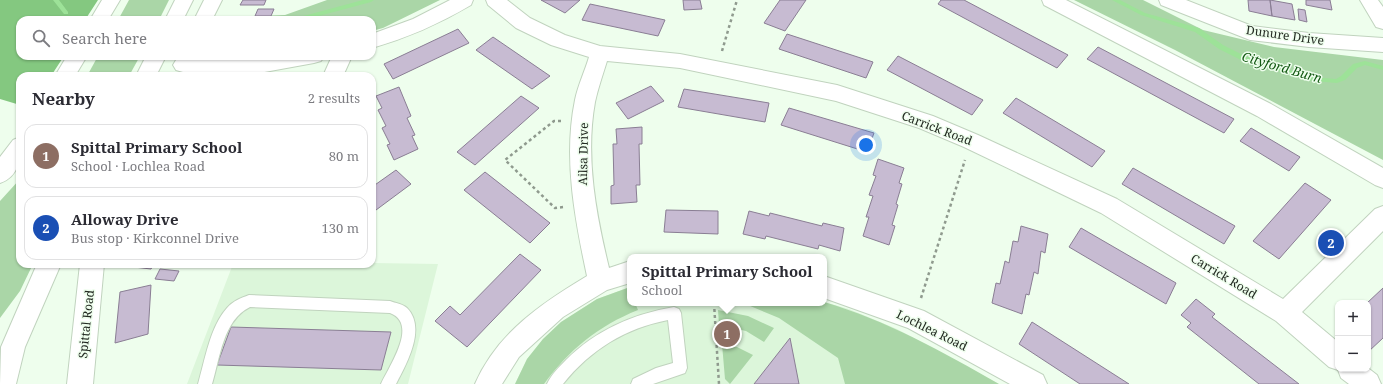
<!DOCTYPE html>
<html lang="en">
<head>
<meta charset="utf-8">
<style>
	:root { --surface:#fff; --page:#f2f2f3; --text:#2b2b33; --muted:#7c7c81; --line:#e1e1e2; --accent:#8741b4 }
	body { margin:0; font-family:"Noto Serif",serif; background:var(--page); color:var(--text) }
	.controls { position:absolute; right:12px; bottom:12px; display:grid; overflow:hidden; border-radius:8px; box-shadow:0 1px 3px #0004 }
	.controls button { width:36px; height:36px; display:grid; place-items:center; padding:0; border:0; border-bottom:1px solid var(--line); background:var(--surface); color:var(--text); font:20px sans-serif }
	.you { position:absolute; left:866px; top:145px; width:14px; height:14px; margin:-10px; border:3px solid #fff; border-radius:50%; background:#1a73e8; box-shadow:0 0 0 6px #1a73e833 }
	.badge { display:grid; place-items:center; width:26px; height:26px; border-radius:50%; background:var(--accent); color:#fff; font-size:13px; font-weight:700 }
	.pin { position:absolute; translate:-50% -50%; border:2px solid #fff; box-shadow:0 1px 4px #0006 }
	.popup { position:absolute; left:627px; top:254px; width:200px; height:52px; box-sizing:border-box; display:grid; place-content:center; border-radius:8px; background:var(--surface); filter:drop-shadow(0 1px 3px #0005); font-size:13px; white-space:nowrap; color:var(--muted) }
	.popup b { font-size:15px; color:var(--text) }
	.popup::after { content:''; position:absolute; left:50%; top:100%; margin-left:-8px; border:8px solid transparent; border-top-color:var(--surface) }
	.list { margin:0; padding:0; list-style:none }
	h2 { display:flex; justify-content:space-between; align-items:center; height:52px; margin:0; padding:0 16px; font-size:17px }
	h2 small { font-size:13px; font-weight:400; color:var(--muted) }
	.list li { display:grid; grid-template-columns:26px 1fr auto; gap:12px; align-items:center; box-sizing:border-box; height:64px; margin:0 8px 8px; padding:0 8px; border:1px solid var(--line); border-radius:12px }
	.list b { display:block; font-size:15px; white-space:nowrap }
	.list p { margin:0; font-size:13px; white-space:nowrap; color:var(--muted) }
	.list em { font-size:13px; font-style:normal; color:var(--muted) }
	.icon { flex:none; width:22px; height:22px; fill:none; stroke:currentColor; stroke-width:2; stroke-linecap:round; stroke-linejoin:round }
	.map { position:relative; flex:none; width:1383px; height:384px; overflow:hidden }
	.search { position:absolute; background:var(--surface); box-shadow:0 1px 3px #0004; left:16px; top:16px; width:360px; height:44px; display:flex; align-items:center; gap:10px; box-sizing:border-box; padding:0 14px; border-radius:12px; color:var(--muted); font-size:15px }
	.panel { position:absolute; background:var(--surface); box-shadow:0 1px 3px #0004; left:16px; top:72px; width:360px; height:196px; border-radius:12px }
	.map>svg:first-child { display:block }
	.built { fill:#dcf6da }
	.green { fill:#aad6a7 }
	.forest { fill:#84c880 }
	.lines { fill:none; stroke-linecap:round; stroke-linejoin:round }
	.stream { fill:#9de298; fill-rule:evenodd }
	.building { fill:#c7bbd2; stroke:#8a7e94 }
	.service-casing { stroke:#c0d3be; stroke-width:2 }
	.minor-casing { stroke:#c0d3be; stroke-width:2 }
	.tertiary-casing { stroke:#c0d3be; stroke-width:2 }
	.path { stroke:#8f9a8e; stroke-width:2.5; stroke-dasharray:3 3; stroke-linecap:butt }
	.service { fill:#fff; fill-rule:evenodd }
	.minor { fill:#fff; fill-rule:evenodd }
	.tertiary { fill:#fff; fill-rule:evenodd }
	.labels { text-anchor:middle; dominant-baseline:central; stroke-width:3; stroke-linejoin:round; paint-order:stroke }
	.street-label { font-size:12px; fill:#232a22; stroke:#eefeed }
	.water-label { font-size:13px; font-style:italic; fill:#135913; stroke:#eefeed }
</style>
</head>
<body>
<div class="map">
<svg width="1383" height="384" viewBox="0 0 1383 384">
	<rect width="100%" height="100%" fill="#eefeed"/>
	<!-- built -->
	<path class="built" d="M372 263 438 264 408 384H187L233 264Z
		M630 287V303L824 302 849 309 897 329 999 384H515L527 359 543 339 561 322 597 299Z"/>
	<!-- green -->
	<path class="green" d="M129 0H169L159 20H118Z
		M327 0H440L383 28 372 31V20H218L219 17 285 15Z
		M1074 0H1143L1203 30 1274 47 1383 60V160L1175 50Z
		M98 56H140L129 76H87Z
		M20 179V264H33L20 291 0 318V201Z
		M630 287V303H635L638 310C598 326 569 350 544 384H515L527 359 543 339 561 322 597 299Z
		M824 302C886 320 943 352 999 384H845L838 358 779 318 743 303Z
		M718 310 748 316 774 328 764 342 746 331 719 325Z
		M722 344 737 347 753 355 730 384 725 379Z"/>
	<!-- forest -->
	<path class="forest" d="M0 0H98L85 20H20V56H64L51 76H20V105L0 99Z"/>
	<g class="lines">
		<!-- stream -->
		<path class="stream" d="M53 0H59L68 12V14H64Z
			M363 0H374L371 2 304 20H293L296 18Z
			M1112 0H1120L1145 13 1199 28 1223 45 1247 57 1313 77 1336 79 1341 76 1353 64 1365 61 1383 66V70L1365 65 1357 68 1345 80 1337 83 1313 81 1243 61 1219 49 1195 32 1141 15Z"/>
	</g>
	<!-- building -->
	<path class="building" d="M243 0H266L264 5H240Z
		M541 0H580L565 13Z
		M683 0H700L702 9 684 10Z
		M780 0H806L785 31 764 23Z
		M941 0H964L1068 55 1057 68 938 4Z
		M1248 0H1270L1272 16 1249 11Z
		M1270 0 1292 4 1295 20 1272 16Z
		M1306 0H1330L1332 10 1306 5Z
		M590 4 665 20 658 36 582 20Z
		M258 9H274L271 16H255Z
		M1298 9 1305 10 1307 22 1299 20Z
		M458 29 469 43 393 79 384 64Z
		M787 34 873 62 866 78 779 49Z
		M493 37 550 76 532 89 476 50Z
		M1098 47 1234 119 1224 133 1087 59Z
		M898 56 983 100 972 115 887 70Z
		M651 86 664 101 628 119 616 103Z
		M399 87 411 116 407 118 415 135 412 136 418 149 394 160 387 145 390 144 382 128 386 126 378 110 382 108 376 96Z
		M684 89 769 103 765 122 678 107Z
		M521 96 539 108 475 165 457 152Z
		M1016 98 1105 151 1092 167 1003 113Z
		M789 108 874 133 867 152 781 125Z
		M642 127V144H639L640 185H636L637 202 611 204V186L614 185 613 144H617L616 129Z
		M1251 128 1300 157 1289 171 1240 141Z
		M878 159 904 168 899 183 902 184 896 204 898 205 892 225 895 226 889 245 863 236 869 217H866L873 196 869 195 876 176 873 175Z
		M1133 168 1235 226 1224 244 1122 184Z
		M396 170 411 184 372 213V187Z
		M485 172 550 223 530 243 464 190Z
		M1305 183 1331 200 1279 259 1253 241Z
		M666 210 718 211V234L664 232Z
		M749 211 769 216 770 213 822 226 823 223 844 228 840 251 819 245 818 249 766 236 765 239 743 234Z
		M1021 226 1048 234 1045 253 1041 251 1038 274 1034 272 1029 295 1026 294 1022 314 992 303 996 283 1000 284 1005 261 1009 263 1013 241 1018 242Z
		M1081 228 1176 283 1166 304 1069 247Z
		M520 254 541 270 467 347 435 321 450 306 460 315Z
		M126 264H154L151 269 125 266Z
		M160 269 179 271 174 281 155 279Z
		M151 285 148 334 115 343 120 292Z
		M1383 288V338L1368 352 1367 303Z
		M1196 299 1215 314 1212 317 1299 384H1259L1187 327 1191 323 1181 315Z
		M1032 322 1129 384H1080L1019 344Z
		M231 327 391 332 381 370 217 365Z
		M790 338 799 384H754Z"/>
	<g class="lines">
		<defs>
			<path id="service" d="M249 295 390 301C395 303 403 304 407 308 427 328 406 365 396 384H381C389 366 419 324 390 313L250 307C223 320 220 358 212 384H198C205 360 210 327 227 308 233 301 241 298 249 295Z
				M674 307 679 309 681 313 687 368 685 373 653 384H631L633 379 656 368 673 363 668 320C626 328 590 350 563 384H547C551 375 559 367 566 360 596 330 633 314 674 307Z"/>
			<path id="minor" d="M102 0H120L108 20H90Z
				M204 0H222L212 20H194Z
				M450 0H473L471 5C439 24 407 38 372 48V34L413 19Z
				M486 0H507L530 18 565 35 600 46 680 54 837 85 933 116 978 135 1117 199 1283 299 1375 209 1383 206V231L1302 312 1338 342V369L1368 368 1377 375 1381 384H1349L1341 378 1338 370 1329 367 1276 321 1101 213 964 147 919 128 836 101 680 68 607 61C603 74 598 88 595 102 585 157 596 214 609 268L630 261V283L607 290 563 317 519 357 502 384H475C497 333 542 303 587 276 575 220 563 158 575 100 578 85 585 71 589 57L551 45 516 28 488 5Z
				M1042 0H1066L1271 104 1383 168V188L1375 185 1257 116 1044 5Z
				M1159 0H1186L1252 26 1309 33 1383 38V52L1309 47 1250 40 1161 5Z
				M1360 0H1378L1383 7V29L1376 27Z
				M67 56H87L75 76H55Z
				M274 56H324L321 61 314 63 259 73 183 72 176 70 173 65 176 60 183 58 259 59Z
				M332 56H352L343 76H323Z
				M20 137C20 156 21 176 0 183V157L13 140Z
				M80 264H104L93 384H67Z
				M824 276 924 311 1043 375 1047 384H1010L908 328 824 298Z"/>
			<path id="tertiary" d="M175 0H193L183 20H165Z
				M146 56H166L156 76H136Z
				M37 264H61L25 347 16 384H0L1 347Z"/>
		</defs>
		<!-- service casing -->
		<use href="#service" class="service-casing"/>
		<!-- minor casing -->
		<use href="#minor" class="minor-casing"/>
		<!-- tertiary casing -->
		<use href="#tertiary" class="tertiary-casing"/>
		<!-- path -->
		<path class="path" d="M722 51 737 0
			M561 121H554L505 160 555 208 564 207
			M921 298 965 160
			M714 303 719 384"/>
		<!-- service -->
		<use href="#service" class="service"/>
		<!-- minor -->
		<use href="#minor" class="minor"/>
		<!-- tertiary -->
		<use href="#tertiary" class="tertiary"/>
	</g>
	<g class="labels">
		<!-- street labels -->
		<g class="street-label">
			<text transform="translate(1285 35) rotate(8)">Dunure Drive</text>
			<text transform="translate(937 128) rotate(21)">Carrick Road</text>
			<text transform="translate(583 154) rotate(-89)">Ailsa Drive</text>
			<text transform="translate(1224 276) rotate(31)">Carrick Road</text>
			<text transform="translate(86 324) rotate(-84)">Spittal Road</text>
			<text transform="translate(932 330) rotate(26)">Lochlea Road</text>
		</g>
		<!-- water labels -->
		<g class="water-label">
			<text transform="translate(1282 67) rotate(16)">Cityford Burn</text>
		</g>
	</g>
</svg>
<div class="controls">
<button>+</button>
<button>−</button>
</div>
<div class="you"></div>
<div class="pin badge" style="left:727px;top:334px;background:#8d6e63">1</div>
<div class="popup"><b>Spittal Primary School</b>School</div>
<div class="pin badge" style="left:1331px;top:243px;background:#1a4fb4">2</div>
<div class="search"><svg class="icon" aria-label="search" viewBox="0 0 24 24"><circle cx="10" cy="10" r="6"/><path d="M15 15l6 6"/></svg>Search here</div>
<section class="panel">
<h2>Nearby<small>2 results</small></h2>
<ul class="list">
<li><span class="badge" style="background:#8d6e63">1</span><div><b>Spittal Primary School</b><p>School · Lochlea Road</p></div><em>80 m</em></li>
<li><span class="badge" style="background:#1a4fb4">2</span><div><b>Alloway Drive</b><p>Bus stop · Kirkconnel Drive</p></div><em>130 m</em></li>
</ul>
</section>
</div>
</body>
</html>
